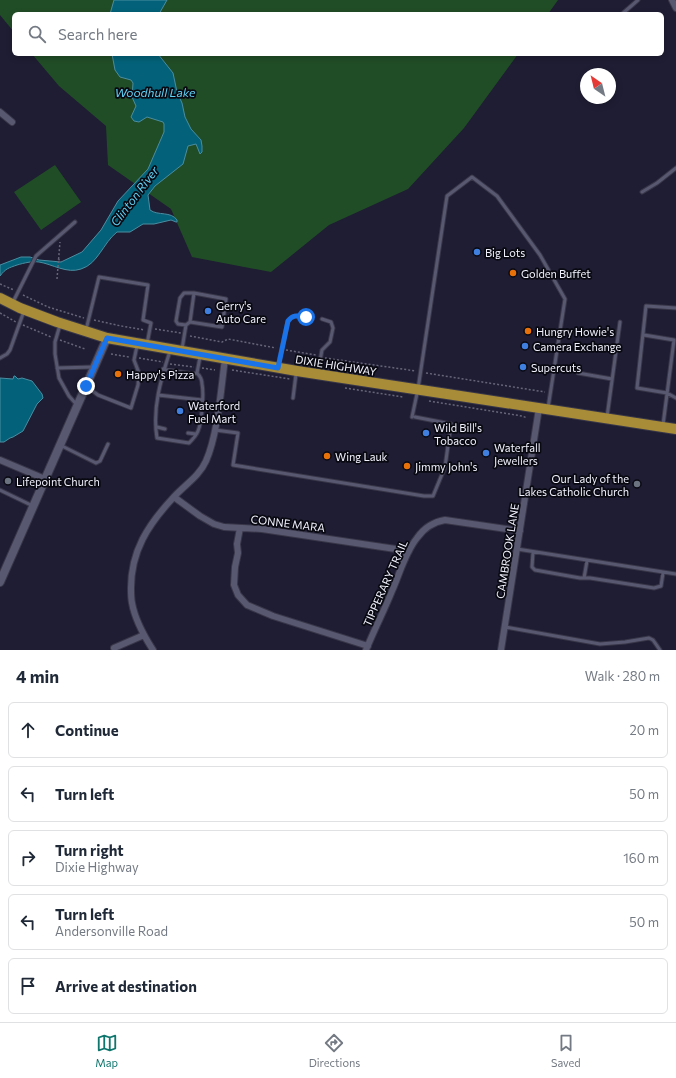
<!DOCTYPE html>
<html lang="en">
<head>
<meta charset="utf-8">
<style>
	:root { --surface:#fff; --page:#f6f6f7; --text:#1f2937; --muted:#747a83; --line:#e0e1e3; --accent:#0f766e }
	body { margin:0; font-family:Commissioner,sans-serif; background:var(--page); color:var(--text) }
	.compass { position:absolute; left:580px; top:68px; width:36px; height:36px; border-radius:50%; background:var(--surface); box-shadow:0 2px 6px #0003; rotate:325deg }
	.stop { position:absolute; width:12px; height:12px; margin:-9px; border:3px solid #1a73e8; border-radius:50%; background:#fff }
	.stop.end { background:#1a73e8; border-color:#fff; box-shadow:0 1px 4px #0008 }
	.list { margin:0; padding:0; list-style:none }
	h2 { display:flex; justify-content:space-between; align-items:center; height:52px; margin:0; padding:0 16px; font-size:17px }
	h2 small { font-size:13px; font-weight:400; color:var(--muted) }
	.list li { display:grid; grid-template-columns:26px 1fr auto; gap:12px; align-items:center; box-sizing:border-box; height:56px; margin:0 8px 8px; padding:0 8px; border:1px solid var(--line); border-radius:6px }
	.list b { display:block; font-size:15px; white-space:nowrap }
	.list p { margin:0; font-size:13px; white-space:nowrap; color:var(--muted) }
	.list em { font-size:13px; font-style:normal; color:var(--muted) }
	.icon { flex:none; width:22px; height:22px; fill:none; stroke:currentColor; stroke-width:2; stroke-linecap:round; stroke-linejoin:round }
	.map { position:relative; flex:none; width:676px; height:650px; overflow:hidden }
	.search { position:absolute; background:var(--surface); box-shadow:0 2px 6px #0003; left:12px; right:12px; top:12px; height:44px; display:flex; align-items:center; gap:10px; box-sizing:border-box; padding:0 14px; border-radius:6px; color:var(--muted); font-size:15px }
	.sheet { height:372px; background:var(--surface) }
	nav { display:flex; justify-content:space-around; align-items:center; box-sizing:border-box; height:56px; border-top:1px solid var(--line); background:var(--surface); font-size:11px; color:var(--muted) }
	nav a { display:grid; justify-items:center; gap:2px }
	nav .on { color:var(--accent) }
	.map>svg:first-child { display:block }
	.green { fill:#214d26 }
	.water { fill:#036279; stroke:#4b8da1 }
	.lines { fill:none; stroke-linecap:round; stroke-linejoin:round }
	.service-casing { stroke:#383648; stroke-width:5 }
	.minor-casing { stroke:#383648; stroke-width:8 }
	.tertiary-casing { stroke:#383648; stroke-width:10 }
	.primary-casing { stroke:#383648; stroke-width:12 }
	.path { stroke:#676678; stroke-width:1.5; stroke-dasharray:2 2; stroke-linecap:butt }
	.service { stroke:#585871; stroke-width:3 }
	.minor { stroke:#585871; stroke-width:6 }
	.tertiary { stroke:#585871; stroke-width:8 }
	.primary { stroke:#a88c37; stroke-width:10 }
	.route { stroke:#1a73e8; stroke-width:5 }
	.shop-dot { fill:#3f7fe0; stroke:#090912; stroke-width:1.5 }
	.food-dot { fill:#e8710a; stroke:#090912; stroke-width:1.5 }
	.worship-dot { fill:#6b7280; stroke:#090912; stroke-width:1.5 }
	.labels { text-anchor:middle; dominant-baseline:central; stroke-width:3.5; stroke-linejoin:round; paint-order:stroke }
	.poi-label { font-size:11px; fill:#f2f2fe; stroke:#090912; text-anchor:start }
	.street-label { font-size:11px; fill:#f2f2fe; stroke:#090912 }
	.water-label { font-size:12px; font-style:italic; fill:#60d1f4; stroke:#090912 }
</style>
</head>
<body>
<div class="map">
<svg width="676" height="650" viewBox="0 0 676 650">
	<rect width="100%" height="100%" fill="#1e1d33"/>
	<!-- green -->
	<path class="green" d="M0 0H558L548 14H14V32L0 15Z
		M32 54H518L464 128 408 189 329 225 271 272 192 257 171 209 108 165 106 126 59 86Z
		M55 165 81 202 41 230 14 192Z"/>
	<!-- water -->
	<path class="water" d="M114 0H167L159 14H110Z
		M112 54H158L173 73 177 92 182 103 185 117 191 129 201 140 202 146V152L200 154 196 144 188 146 183 164 155 186 148 195 150 210C158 216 171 211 177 220V222H176L171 220 154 224H143L130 232H117C103 243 98 264 81 269 67 274 52 264 39 262 32 261 24 263 17 265 9 268 6 268 0 276V265L21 257H30L39 260 61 262 82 252 101 230 118 201 148 169 164 132V124L163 122 147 117 139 122 134 121 131 117 136 106 132 97 133 83 131 80 120 77 115 70Z
		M14 376H15L18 379 22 378 32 381 42 394 43 398 37 404 23 431 13 437 10 438 4 442H0V378L13 379Z"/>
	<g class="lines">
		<defs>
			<path id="service" d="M622 14 638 0
				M642 192 657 183 676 168
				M13 302 36 256 75 222
				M676 308 646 306 637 388 667 393 676 398
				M60 325 55 342V354L59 378 69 396 77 405
				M186 325 178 324 176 321 180 298 184 293H194
				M86 330 99 277 148 285 143 320 151 323 147 344
				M644 335 674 340 663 425
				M182 349 186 325 190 322 194 293 226 299 222 327 190 322
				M170 351C161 379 152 408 157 438L189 443C193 439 196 436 198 431 202 422 204 393 202 384 202 379 200 376 197 373L200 357
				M0 358 7 354 10 350 24 311
				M278 366 288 321C293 314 298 316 306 317
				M57 368 93 367
				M163 369 193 374 197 373
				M318 372 322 350 330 342 333 328 331 322 322 319
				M578 373 612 379
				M86 386 98 395 131 408 138 385 139 373 134 360 137 346
				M158 395 202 400
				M293 398 296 374
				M412 417 418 389 447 196 472 177 497 196 540 255 565 299 548 408
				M607 417 620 322
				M157 427 165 429
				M215 430 238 433 233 465 424 496H433L445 467 451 424 415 417
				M188 433 196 434
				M60 445 96 463 100 461 108 444
				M0 490 33 506
				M517 549 676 574
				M533 552 532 567 535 570 580 578H590L654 588 661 586 663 573
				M584 578 587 561
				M505 627 600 644 625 642 649 638 653 640 660 650"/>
			<path id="minor" d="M672 0 676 8
				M0 112 12 122
				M0 460 45 479
				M174 497 200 516 214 524 224 527 262 529 409 551
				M240 528 237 544 238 553 235 567 234 585 238 595 247 605 273 616 368 646
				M114 648 144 635
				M153 650C144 636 135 620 132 603 131 598 131 593 131 588 131 551 148 525 172 499 183 486 199 477 206 461 218 434 221 388 225 359
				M366 650C374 630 384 611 392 591 400 573 405 553 417 538 424 528 433 522 445 520L520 531
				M501 650 539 408"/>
			<path id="tertiary" d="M0 582 107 338"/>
			<path id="primary" d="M0 298 20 308 57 322 107 338 297 371 676 429"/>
		</defs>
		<!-- service casing -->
		<use href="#service" class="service-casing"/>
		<!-- minor casing -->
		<use href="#minor" class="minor-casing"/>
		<!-- tertiary casing -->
		<use href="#tertiary" class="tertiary-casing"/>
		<!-- primary casing -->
		<use href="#primary" class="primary-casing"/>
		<!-- path -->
		<path class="path" d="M58 259 62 262
			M57 279 60 242
			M0 284 14 290
			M23 295 48 307 84 318
			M0 313 16 322
			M94 320 121 326 145 330
			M23 325 51 337
			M155 329 181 333
			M190 336 222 342 228 339 276 348
			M60 340 85 349
			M286 350 316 355
			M111 354 129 357
			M139 358 163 362
			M325 358 416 371
			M170 364 194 367
			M202 368 215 370
			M232 370 290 379
			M426 373 545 392
			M345 388 403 397
			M429 401 522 416 527 418"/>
		<!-- service -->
		<use href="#service" class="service"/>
		<!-- minor -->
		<use href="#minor" class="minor"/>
		<!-- tertiary -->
		<use href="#tertiary" class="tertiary"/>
		<!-- primary -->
		<use href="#primary" class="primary"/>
	</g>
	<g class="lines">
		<!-- route -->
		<path class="route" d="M86 386 107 338 278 368 288 321C293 314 298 316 306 317"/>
	</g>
	<!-- markers -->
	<g class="shop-dot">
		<circle cx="477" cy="252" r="4"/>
		<circle cx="208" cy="311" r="4"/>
		<circle cx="525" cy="346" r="4"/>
		<circle cx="523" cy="367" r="4"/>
		<circle cx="180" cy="411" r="4"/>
		<circle cx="426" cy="433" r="4"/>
		<circle cx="486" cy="453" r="4"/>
	</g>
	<g class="food-dot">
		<circle cx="513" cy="273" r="4"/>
		<circle cx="528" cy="331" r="4"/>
		<circle cx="118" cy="374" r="4"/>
		<circle cx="327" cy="456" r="4"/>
		<circle cx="407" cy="466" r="4"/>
	</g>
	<g class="worship-dot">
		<circle cx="8" cy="481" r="4"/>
		<circle cx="637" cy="484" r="4"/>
	</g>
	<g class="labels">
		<!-- poi labels -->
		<g class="poi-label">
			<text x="485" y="252">Big Lots</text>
			<text x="521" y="273">Golden Buffet</text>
			<text x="216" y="305">Gerry's<tspan x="216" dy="13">Auto Care</tspan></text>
			<text x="536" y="331">Hungry Howie's</text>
			<text x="533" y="346">Camera Exchange</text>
			<text x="531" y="367">Supercuts</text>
			<text x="126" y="374">Happy's Pizza</text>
			<text x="188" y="405">Waterford<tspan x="188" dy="13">Fuel Mart</tspan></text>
			<text x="434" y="427">Wild Bill's<tspan x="434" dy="13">Tobacco</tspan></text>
			<text x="494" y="447">Waterfall<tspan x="494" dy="13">Jewellers</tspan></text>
			<text x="335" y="456">Wing Lauk</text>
			<text x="415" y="466">Jimmy John's</text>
			<text x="629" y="478" text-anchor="end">Our Lady of the<tspan x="629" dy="13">Lakes Catholic Church</tspan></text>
			<text x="16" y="481">Lifepoint Church</text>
		</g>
		<!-- street labels -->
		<g class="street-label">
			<text transform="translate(336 365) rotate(9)">DIXIE HIGHWAY</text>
			<text transform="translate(288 523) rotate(7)">CONNE MARA</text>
			<text transform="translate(507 551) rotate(-81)">CAMBROOK LANE</text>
			<text transform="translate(385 583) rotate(-66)">TIPPERARY TRAIL</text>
		</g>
		<!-- water labels -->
		<g class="water-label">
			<text x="155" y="92">Woodhull Lake</text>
			<text transform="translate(134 196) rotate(-53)">Clinton River</text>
		</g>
	</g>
</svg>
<svg class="compass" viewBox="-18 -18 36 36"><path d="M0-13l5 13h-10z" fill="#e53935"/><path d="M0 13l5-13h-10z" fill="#747a83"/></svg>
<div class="stop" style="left:306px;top:317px"></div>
<div class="stop end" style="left:86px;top:386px"></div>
<div class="search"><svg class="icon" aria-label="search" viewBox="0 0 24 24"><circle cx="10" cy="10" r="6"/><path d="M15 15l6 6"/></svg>Search here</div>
</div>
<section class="sheet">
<h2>4 min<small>Walk · 280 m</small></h2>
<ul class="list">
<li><svg class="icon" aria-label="ahead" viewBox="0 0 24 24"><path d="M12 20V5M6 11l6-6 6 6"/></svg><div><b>Continue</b></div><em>20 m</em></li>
<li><svg class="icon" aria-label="left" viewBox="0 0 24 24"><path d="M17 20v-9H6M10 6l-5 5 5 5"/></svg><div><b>Turn left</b></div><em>50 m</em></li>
<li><svg class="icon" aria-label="right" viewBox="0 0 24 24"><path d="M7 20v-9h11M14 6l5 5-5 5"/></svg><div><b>Turn right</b><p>Dixie Highway</p></div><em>160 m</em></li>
<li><svg class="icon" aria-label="left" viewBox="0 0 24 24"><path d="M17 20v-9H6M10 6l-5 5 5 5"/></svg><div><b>Turn left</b><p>Andersonville Road</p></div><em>50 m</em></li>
<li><svg class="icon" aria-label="arrive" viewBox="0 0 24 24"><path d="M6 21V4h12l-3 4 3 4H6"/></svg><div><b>Arrive at destination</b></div></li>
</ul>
</section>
<nav>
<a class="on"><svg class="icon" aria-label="map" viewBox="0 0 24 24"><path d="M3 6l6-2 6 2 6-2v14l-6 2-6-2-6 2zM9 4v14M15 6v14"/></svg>Map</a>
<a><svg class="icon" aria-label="directions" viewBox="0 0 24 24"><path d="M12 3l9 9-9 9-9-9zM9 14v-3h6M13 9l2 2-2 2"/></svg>Directions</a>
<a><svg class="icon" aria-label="saved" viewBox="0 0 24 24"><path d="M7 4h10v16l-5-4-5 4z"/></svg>Saved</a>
</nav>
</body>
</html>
